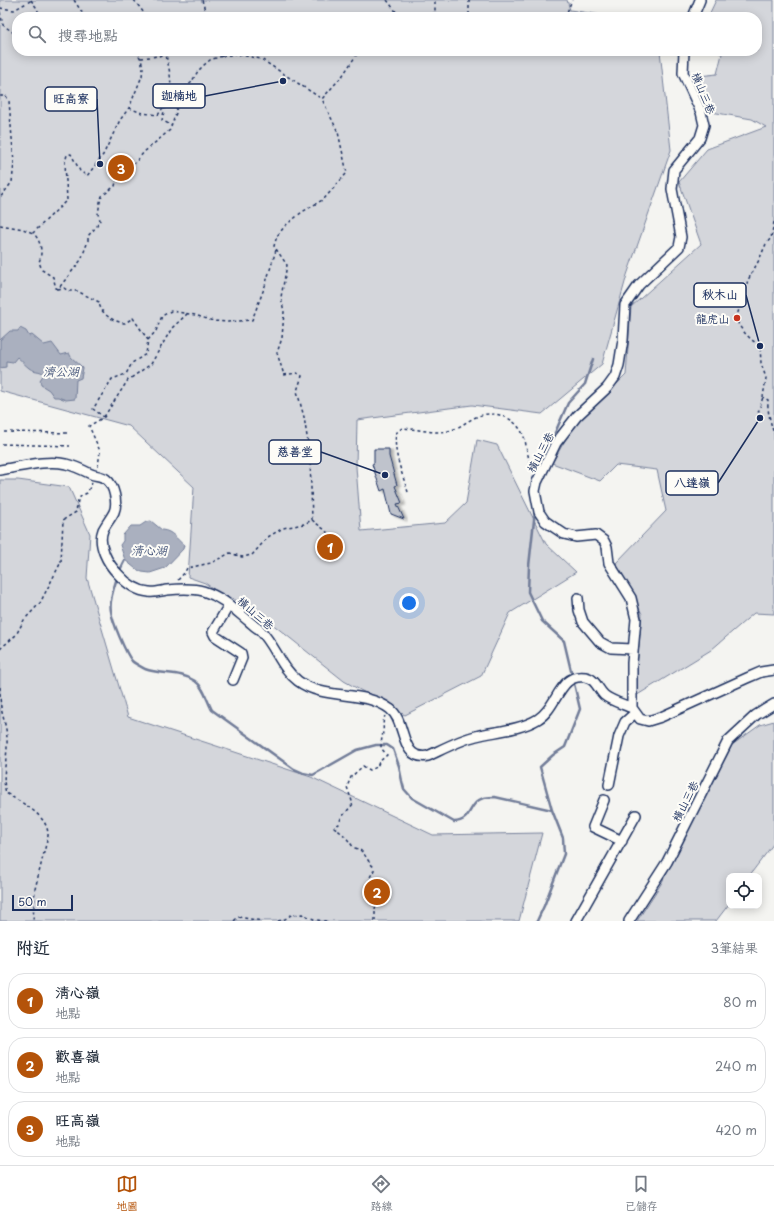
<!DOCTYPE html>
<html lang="zh-TW">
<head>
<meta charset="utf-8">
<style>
	:root { --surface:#fff; --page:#f6f6f7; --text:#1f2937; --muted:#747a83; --line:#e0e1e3; --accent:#b45309 }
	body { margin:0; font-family:"Playpen Sans","LXGW WenKai TC",sans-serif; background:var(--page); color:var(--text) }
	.controls { position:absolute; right:12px; bottom:12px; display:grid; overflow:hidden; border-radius:8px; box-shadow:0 2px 10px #0003 }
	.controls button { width:36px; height:36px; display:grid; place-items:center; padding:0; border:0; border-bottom:1px solid var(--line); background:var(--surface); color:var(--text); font:20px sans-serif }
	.scale { position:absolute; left:12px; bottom:10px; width:61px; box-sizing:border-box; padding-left:4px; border:2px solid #1b2f5e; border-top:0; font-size:11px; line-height:14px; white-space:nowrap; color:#1b2f5e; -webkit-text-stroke:3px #fdfcf7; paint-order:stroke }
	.you { position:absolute; left:409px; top:603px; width:14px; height:14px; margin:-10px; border:3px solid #fff; border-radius:50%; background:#1a73e8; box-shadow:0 0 0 6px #1a73e833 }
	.badge { display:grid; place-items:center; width:26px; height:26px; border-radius:50%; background:var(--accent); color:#fff; font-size:13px; font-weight:700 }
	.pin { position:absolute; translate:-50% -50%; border:2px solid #fff; box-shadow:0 1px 4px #0006 }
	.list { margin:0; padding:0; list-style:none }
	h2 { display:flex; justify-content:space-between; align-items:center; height:52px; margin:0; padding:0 16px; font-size:17px }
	h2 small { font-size:13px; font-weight:400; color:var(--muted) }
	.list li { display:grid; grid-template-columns:26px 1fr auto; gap:12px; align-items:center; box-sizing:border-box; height:56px; margin:0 8px 8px; padding:0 8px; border:1px solid var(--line); border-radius:16px }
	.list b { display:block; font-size:15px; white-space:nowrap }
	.list p { margin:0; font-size:13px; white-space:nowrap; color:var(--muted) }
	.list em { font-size:13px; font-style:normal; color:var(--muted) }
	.icon { flex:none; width:22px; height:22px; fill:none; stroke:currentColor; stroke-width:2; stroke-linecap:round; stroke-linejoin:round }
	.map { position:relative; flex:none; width:774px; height:921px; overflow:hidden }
	.search { position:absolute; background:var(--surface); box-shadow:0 2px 10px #0003; left:12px; right:12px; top:12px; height:44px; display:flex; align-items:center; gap:10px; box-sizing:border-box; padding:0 14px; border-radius:16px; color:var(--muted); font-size:15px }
	.sheet { height:244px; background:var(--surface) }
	nav { display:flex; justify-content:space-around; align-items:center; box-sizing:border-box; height:56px; border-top:1px solid var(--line); background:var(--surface); font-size:11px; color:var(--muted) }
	nav a { display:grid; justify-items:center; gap:2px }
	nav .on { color:var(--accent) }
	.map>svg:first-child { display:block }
	.green { fill:#d4d6db; stroke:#78829c }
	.water { fill:#aab0bf; stroke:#717c98 }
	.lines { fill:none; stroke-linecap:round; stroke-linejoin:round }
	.stream { stroke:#717c98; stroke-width:2.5 }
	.building { fill:#bfc3cc; stroke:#1b2f5e; filter:url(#shadow) }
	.minor-casing { stroke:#1b2f5e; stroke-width:12 }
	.path { stroke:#1b2f5e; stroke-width:1.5; stroke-dasharray:3 3; stroke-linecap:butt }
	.minor { stroke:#fdfcf7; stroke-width:9 }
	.poi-dot { fill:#c8321e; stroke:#fdfcf7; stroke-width:1.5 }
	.labels { text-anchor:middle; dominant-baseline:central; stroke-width:4; stroke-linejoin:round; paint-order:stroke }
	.street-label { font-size:11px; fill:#1b2f5e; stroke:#fdfcf7 }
	.poi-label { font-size:11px; fill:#1b2f5e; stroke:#fdfcf7; text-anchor:end }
	.water-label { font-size:12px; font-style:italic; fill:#46567b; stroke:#fdfcf7 }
	.leader { fill:none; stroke:#1b2f5e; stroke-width:1.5 }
	.callout-dot { fill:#1b2f5e; stroke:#fdfcf7; stroke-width:1.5 }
	.callout { fill:#fdfcf7; stroke:#1b2f5e; stroke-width:1.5 }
	.callout-label { font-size:12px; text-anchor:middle; font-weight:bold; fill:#1b2f5e }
</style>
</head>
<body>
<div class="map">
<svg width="774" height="921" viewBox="0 0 774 921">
	<defs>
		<filter id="shadow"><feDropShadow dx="3.5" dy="2" stdDeviation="1" flood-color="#0004"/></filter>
	</defs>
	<rect width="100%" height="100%" fill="#f4f4f1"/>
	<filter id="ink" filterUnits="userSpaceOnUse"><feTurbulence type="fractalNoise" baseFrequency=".025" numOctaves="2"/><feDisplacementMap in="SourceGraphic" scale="8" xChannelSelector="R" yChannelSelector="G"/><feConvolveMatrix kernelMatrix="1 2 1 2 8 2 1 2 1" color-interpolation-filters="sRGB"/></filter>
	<g filter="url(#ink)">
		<!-- green -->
		<path class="green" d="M0 0H567L570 10 614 17H17V51H660L671 150 627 275 602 364 542 414 472 405 357 420 356 467 361 531 445 523 466 503 477 440 497 445 546 544 576 572 510 613 481 676 405 715 344 681 251 607 218 592 205 583 188 577 194 487 129 426 0 391Z
			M716 0H774V614L754 613 711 650 634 697 642 614 616 563 666 511 657 470 616 465 600 481 552 463 571 430 626 375 631 307 701 244 679 182 707 149 766 127 752 119 711 112 699 76 717 74 722 54 715 51H757V17H708Z
			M0 480H18L69 487 90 534 87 578 128 717 311 777 433 835 542 833 519 921H0Z
			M774 721V843L749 876H729V904L716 921H637L661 884 732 745 760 725Z"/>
		<!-- water -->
		<path class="water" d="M20 328 26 331 29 336 32 335 44 345 52 343 61 355 69 353 71 357 83 368 81 378 76 380 75 399 66 400 58 397H54L49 390 41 385 40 380 44 374C40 370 34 372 29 368 25 365 22 361 17 357L13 362 6 361V367L0 368V340L10 331H18Z
			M151 521 162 530C173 531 176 539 184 545L183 549 165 568 150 573 142 572 136 569 125 560 120 545 123 541V535L131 526H140L146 522Z"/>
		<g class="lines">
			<!-- stream -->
			<path class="stream" d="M544 458 568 403 585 384 593 359
				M535 511 529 566 528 592 542 621 564 641 580 709 565 747 553 755 540 767 552 810 563 838 564 854 544 906 537 921
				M121 568 125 560
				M116 581C113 590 109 602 111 611 112 621 126 654 132 661 135 664 142 667 145 669 161 675 181 671 195 681 204 687 207 701 212 710L294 769 303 773 313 775 357 750 376 745H387L393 749 399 766 402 781 404 789 412 798 454 822C471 821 468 807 479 800 484 797 490 797 495 797L552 810"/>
		</g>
		<!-- building -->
		<path class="building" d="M374 449H389V456L397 485 395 486 402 503 397 504 404 519 391 514 385 489 381 491 372 464 374 463Z"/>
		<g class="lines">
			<defs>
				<path id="minor" d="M693 17 700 0
					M684 51 683 73 701 112 704 125 700 138 674 170 672 189 681 237 679 247 639 285 625 305 623 340 619 365 615 377 607 388 577 416 566 430 556 443 537 482 535 491 539 512 545 521 552 526 564 534 576 537 596 535 604 541 607 547 609 563 631 598 636 619 632 663V708L640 719 648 721 661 717 747 678 761 672 774 670
					M0 470C20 467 47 459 66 464 75 466 83 470 91 474 96 476 102 476 106 479 114 485 118 503 114 512 111 518 106 524 103 530 97 545 108 564 118 574 126 583 137 591 149 592 154 593 161 591 167 590 178 589 192 588 203 591 223 597 236 611 251 623 254 626 257 628 260 630 275 645 281 668 298 681 325 701 363 689 390 709 407 721 399 761 428 756 443 749 459 740 476 736 496 731 520 730 538 719 558 707 559 673 585 677 596 679 597 688 604 695 611 701 623 704 632 708
					M578 598 579 610 583 622 600 642 611 648 633 649
					M229 605 213 632 215 636 241 653 242 658 233 680
					M609 785 619 736 625 722 635 713
					M604 800 593 827 622 841
					M576 921 636 815
					M629 921 667 862 728 741 756 715 774 704"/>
			</defs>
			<!-- minor casing -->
			<use href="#minor" class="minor-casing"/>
			<!-- path -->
			<path class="path" d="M31 0 36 7 41 17
				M74 0 85 17
				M134 0 147 17
				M202 0 207 17
				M387 0 400 17
				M469 0V17
				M0 8 14 10 32 0
				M0 12 3 25 14 33H17
				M435 13 440 17
				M420 17 435 13V0
				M565 17 572 0
				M165 51C169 68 175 88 166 103
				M236 51V54L261 59 322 99 343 75 359 51
				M222 56 236 54
				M141 58 159 56 165 53
				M0 96H6L9 101 14 163 12 182 0 198
				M129 108 142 113 158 115 166 103 162 120 172 126
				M774 222 771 238 766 244 759 260 748 280 736 319C741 331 750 339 760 346L761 363 766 378 763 397 768 400C767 411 771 424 774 434
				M0 225 23 229 33 233
				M58 289 56 288 53 277 42 270 39 262C43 253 41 240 33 233L67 200 65 162 67 155 71 154 80 171 87 176 103 155 120 120 129 108 142 76 143 68 141 59 136 51
				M148 340 156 331 162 316 171 311 195 315 213 321 228 322 252 320 265 286 276 250
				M104 417 128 380 151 364 172 328 187 314
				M760 418 758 413 763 397
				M4 432 70 433
				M2 444 70 446
				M98 467 100 451 89 426 104 417 93 409 112 379 126 374 132 363 146 354 148 340 133 318 125 323C114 322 100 314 99 302L77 291H68L64 288 58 289 81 260 88 241V236L97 226 100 220 98 214 100 202 102 196 115 186 118 175 135 163 144 152 170 130 176 113 177 103 185 87 191 83 198 71 204 65 210 60 222 56 224 51
				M408 492C402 473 393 452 396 433L402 428C418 429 433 434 448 431 458 429 467 421 476 417 494 409 517 417 524 437 526 442 526 449 528 455 529 460 531 465 533 470
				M312 520 325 530 332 538 330 543V548
				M178 580 185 572 187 568 211 563 230 553 242 557 252 555 268 537 283 528 304 524 312 520 310 456 304 417 297 391 302 376 297 373 284 375 277 353 282 338 284 312 281 297 287 265 274 246 277 236 285 226 302 212 324 199 347 173 338 132 322 99
				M0 649 16 635 24 620 40 603 61 562 63 520 76 512 78 500 81 496 87 493 92 483
				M0 687C0 695 0 704 2 712 4 721 7 730 7 740 8 758 1 775 6 793 21 803 49 815 48 836L35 889 33 921
				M234 921 238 917 263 921
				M278 921 285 919 291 915 302 914 316 920 327 921
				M375 921V909L378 897 376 892 371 889 376 886 374 882 369 879 374 870V867C366 861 365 849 354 848L345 836 334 827 339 824 341 818 353 804 347 787 351 777 363 766 370 770 377 767 379 762 387 755 381 748C381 742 382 738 383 732 384 726 382 722 385 716"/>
			<!-- minor -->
			<use href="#minor" class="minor"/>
		</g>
	</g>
	<!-- markers -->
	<circle class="poi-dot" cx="737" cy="318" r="4"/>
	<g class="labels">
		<!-- street labels -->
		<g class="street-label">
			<text transform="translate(704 93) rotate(68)">橫山三巷</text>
			<text transform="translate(540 452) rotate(-62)">橫山三巷</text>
			<text transform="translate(256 613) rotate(41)">橫山三巷</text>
			<text transform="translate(685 801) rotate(-63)">橫山三巷</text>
		</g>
		<!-- poi labels -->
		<g class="poi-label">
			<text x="729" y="318">龍虎山</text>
		</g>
		<!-- water labels -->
		<g class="water-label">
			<text x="61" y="371">濟公湖</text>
			<text x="149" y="550">清心湖</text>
		</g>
	</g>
	<!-- callouts -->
	<path class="leader" d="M283 81L205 96M100 164L97 99M760 346L746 295M385 475L321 452M760 418L718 483"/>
	<g class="callout-dot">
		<circle cx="283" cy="81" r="4"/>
		<circle cx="100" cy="164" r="4"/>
		<circle cx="760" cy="346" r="4"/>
		<circle cx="385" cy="475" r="4"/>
		<circle cx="760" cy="418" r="4"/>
	</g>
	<g class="callout">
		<rect x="153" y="84" width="52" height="24" rx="4"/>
		<rect x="45" y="87" width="52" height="24" rx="4"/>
		<rect x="694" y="283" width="52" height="24" rx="4"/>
		<rect x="269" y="440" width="52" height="24" rx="4"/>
		<rect x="666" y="471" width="52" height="24" rx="4"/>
	</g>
	<g class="callout-label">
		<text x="179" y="100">迦楠地</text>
		<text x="71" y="103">旺高寮</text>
		<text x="720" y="299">秋木山</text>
		<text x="295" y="456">慈善堂</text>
		<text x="692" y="487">八達嶺</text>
	</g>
</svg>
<div class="controls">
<button><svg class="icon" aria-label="locate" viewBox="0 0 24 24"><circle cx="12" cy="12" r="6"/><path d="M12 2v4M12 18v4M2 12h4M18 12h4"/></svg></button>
</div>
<div class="scale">50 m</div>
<div class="you"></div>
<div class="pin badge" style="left:330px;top:547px">1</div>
<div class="pin badge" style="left:377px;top:892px">2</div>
<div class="pin badge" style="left:121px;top:168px">3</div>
<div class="search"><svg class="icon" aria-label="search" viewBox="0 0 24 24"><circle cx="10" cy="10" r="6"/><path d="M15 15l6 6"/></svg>搜尋地點</div>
</div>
<section class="sheet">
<h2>附近<small>3筆結果</small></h2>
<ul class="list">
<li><span class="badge">1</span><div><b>清心嶺</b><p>地點</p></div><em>80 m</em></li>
<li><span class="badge">2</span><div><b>歡喜嶺</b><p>地點</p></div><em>240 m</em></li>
<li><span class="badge">3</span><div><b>旺高嶺</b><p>地點</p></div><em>420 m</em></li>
</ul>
</section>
<nav>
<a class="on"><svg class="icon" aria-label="map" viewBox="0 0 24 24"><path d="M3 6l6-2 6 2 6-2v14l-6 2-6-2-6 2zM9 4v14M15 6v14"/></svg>地圖</a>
<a><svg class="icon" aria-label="directions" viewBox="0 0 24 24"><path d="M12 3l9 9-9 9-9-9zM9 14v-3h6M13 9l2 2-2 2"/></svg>路線</a>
<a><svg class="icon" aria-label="saved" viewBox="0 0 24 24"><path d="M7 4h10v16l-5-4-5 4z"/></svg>已儲存</a>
</nav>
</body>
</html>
